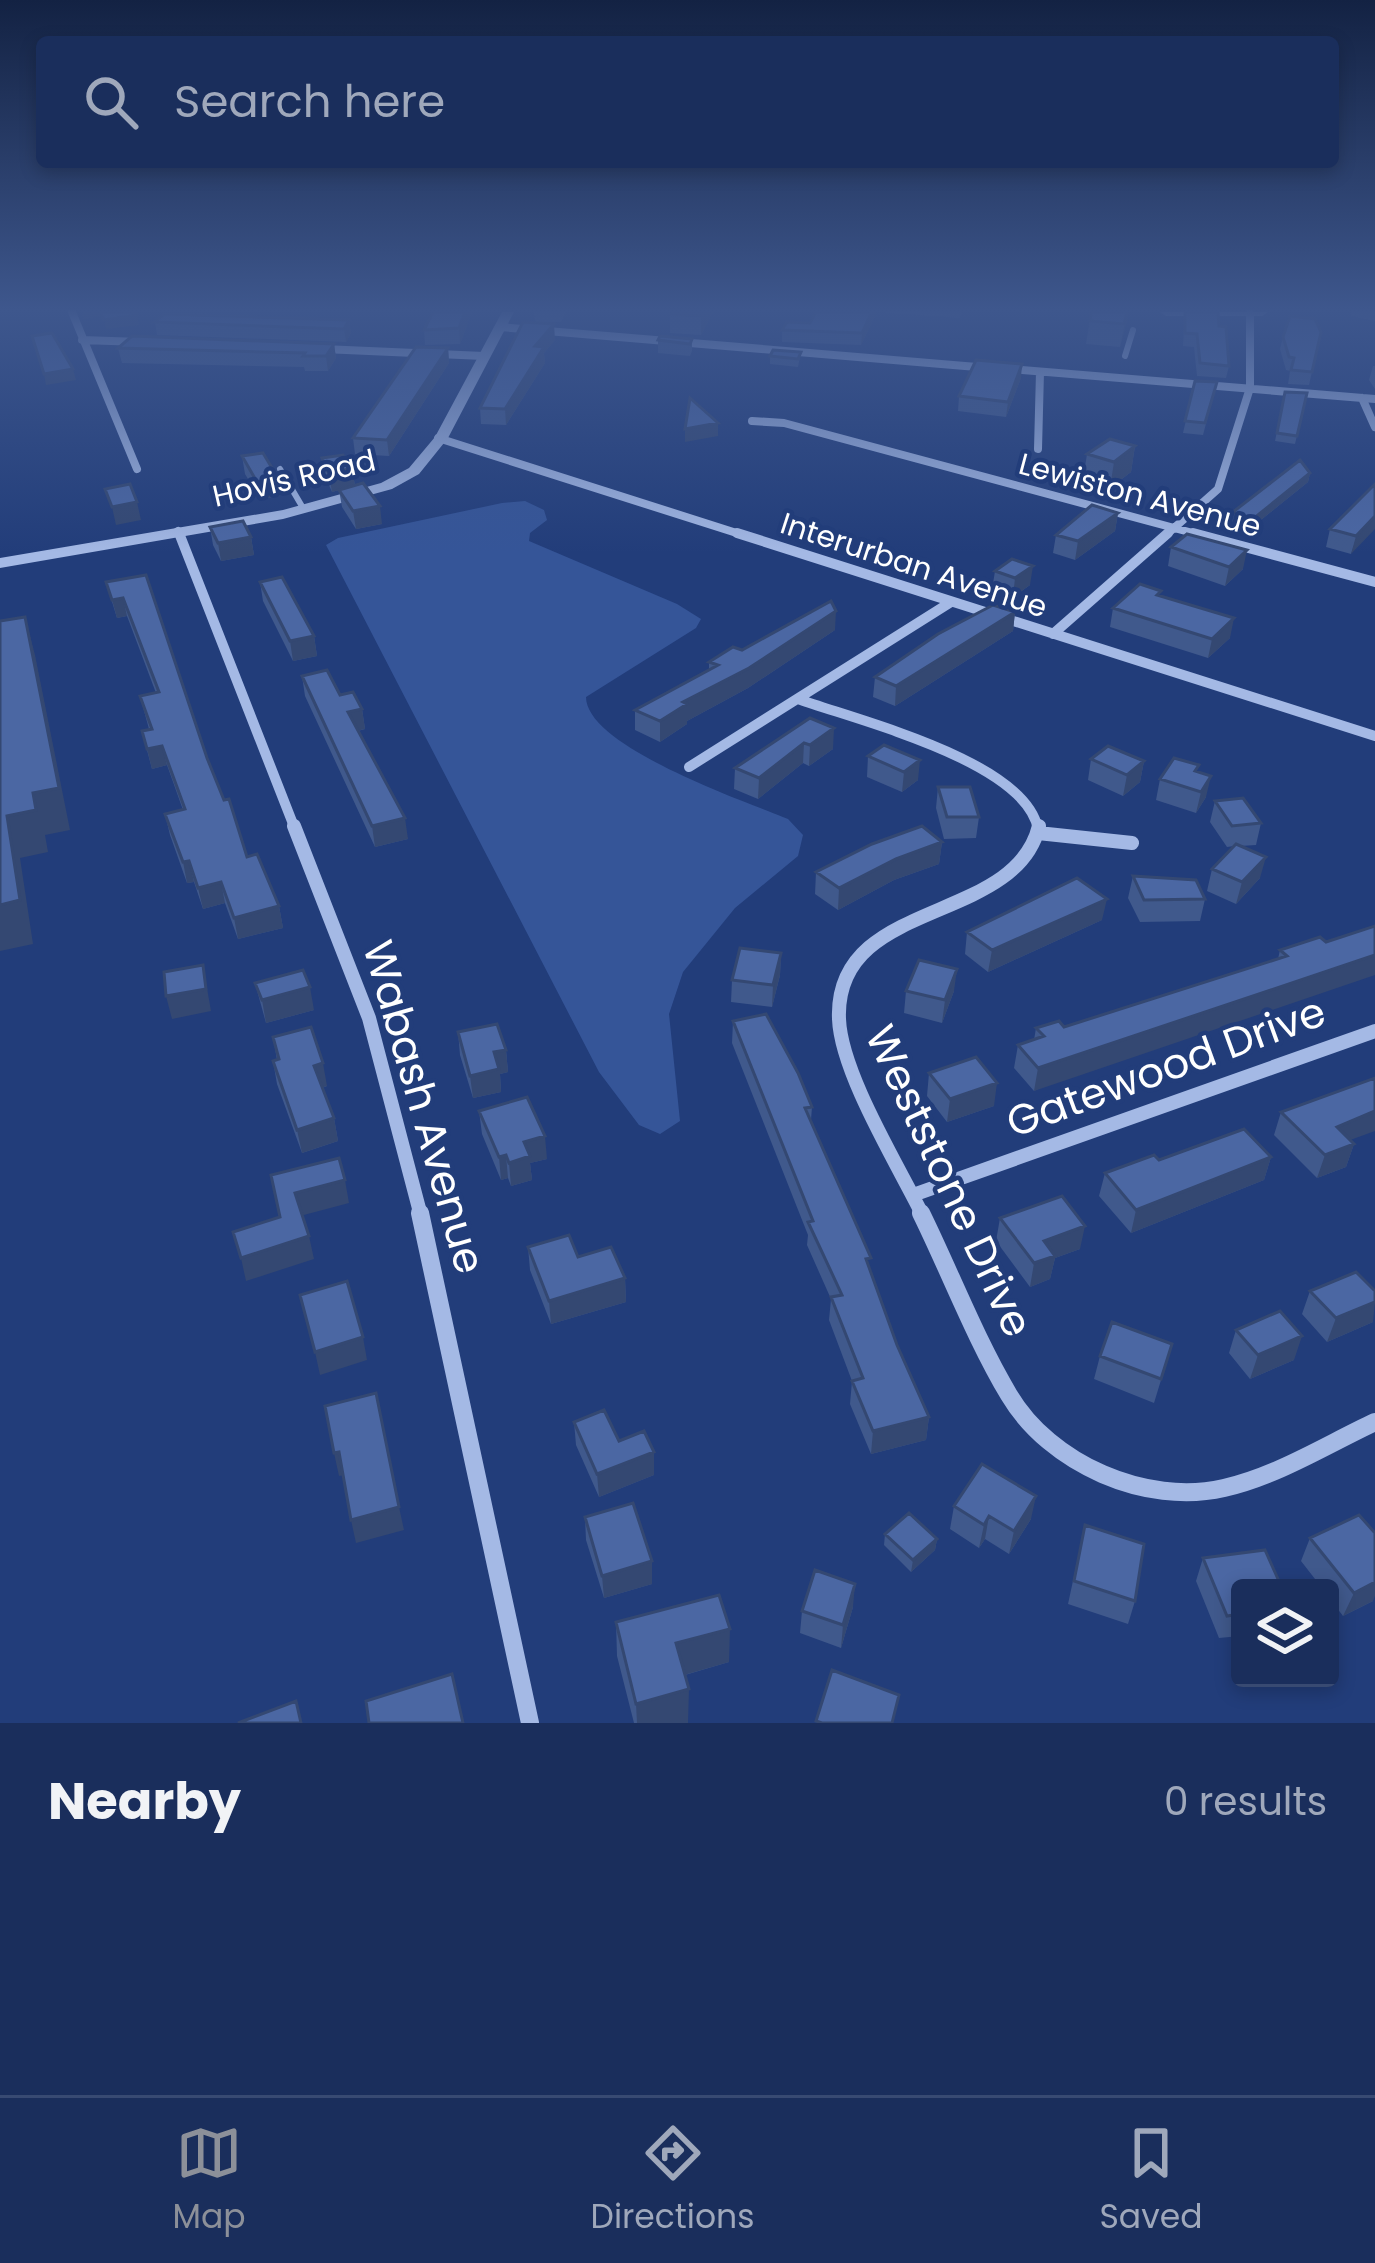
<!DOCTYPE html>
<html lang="en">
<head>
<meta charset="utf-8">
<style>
	:root { --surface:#1a2e5c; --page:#273a65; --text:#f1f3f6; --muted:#9fa8bb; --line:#384a72; --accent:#8c9099 }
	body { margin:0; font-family:Poppins,sans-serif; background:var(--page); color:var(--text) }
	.controls { position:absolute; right:36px; bottom:36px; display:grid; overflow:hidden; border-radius:12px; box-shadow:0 6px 18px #0003 }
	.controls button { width:108px; height:108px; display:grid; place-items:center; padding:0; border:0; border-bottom:3px solid var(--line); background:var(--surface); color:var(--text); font:60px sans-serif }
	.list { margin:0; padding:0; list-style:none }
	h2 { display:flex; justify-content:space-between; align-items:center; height:156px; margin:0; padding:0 48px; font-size:51px }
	h2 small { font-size:39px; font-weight:400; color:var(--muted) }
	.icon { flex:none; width:66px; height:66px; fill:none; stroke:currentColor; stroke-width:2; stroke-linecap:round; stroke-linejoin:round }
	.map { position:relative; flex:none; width:1375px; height:1723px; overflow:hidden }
	.search { position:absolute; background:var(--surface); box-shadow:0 6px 18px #0003; left:36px; right:36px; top:36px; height:132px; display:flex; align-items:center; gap:30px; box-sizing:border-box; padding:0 42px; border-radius:12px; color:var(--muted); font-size:45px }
	.sheet { height:372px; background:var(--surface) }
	nav { display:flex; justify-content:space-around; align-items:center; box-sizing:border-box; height:168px; border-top:3px solid var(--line); background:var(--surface); font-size:33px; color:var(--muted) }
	nav a { display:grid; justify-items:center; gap:6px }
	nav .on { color:var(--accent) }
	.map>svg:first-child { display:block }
	.green { fill:#355598 }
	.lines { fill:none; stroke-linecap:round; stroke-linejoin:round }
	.service { stroke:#a4b9e5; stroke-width:6 }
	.minor-far3 { stroke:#a4b9e5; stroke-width:8 }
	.minor-far2 { stroke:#a4b9e5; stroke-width:10 }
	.minor-far1 { stroke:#a4b9e5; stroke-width:14 }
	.minor { stroke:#a4b9e5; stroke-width:18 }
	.tertiary { fill:#a4b9e5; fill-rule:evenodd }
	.wall { fill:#40598c }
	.shaded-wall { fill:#344872 }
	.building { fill:#4b67a3; stroke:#344872; stroke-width:3 }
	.labels { text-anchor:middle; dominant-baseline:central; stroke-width:9; stroke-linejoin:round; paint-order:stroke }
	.far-street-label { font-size:30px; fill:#fff; stroke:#223d7a }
	.near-street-label { font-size:42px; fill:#fff; stroke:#223d7a }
</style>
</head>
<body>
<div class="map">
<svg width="1375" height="1723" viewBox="0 0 1375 1723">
	<rect width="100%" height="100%" fill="#223d7a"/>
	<!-- green -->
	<path class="green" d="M525 501 544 510 547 520 530 533 529 541 677 604 701 619 696 628 586 697C586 747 747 802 788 819L803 835 798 856 735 908 683 972 669 1014 680 1121 660 1134 639 1125 599 1072 326 545 338 538 502 503Z"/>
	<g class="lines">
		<!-- service -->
		<path class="service" d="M1125 356 1133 330
			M280 469 303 508"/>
		<!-- minor-far3 -->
		<path class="minor-far3" d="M72 312 137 469
			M500 327 989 368
			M82 340 141 342
			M323 349 484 356
			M1010 369 1375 399
			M1362 398 1375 427
			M752 421 784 423 1204 536
			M438 438 746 536
			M1038 449 1040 372
			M178 531 180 536
			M1165 536 1218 489 1250 388V314"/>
		<!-- minor-far2 -->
		<path class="minor-far2" d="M179 533 295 829
			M737 533 1375 736
			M1193 533 1375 582
			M1053 634 1168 533
			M798 699C859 721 1025 761 1038 829
			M689 767 951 602"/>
		<!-- minor-far1 -->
		<path class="minor-far1" d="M294 826 369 1018 421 1216
			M1038 833 1132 843
			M913 1195 1375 1031
			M923 1216C898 1165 841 1073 839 1019 834 897 1015 926 1039 826"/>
		<!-- minor -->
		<path class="minor" d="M420 1213 530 1723
			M921 1213C950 1272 975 1338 1009 1395 1050 1464 1146 1506 1224 1488 1277 1476 1326 1445 1375 1422"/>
		<!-- tertiary -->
		<path class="tertiary" d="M502 312H514L448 438 419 474 392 489 283 519 0 568V558L283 510 381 483 409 468 435 437Z
			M1160 312H1268L1262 316H1166Z"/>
	</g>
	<!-- wall -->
	<path class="wall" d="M472 312 460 344 425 345 424 330Z
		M534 312H566L561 322H535Z
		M713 312 701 335 670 333V314Z
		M816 312H962L960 318 877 312 861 345 782 342V330L810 323Z
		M1091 312 1127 320 1120 347 1086 344Z
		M1185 312 1219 326 1229 366 1226 378 1197 376 1194 347 1183 346Z
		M1351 312H1375V321L1351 316Z
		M349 320 351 333 346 342 157 335 155 322Z
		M1321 332 1309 385 1288 384 1290 371 1286 370 1280 349 1283 337Z
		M692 339V351L690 356 658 353V340Z
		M555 340 544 353 545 363 506 425 481 424 480 408Z
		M334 344 336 358 328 371H305L304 367 122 363 118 348Z
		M448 348 449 363 389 456 355 454 353 438Z
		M801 352 798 367 770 364V356Z
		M1373 366H1375V389L1369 380Z
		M1021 378 1006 417 958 411 959 396Z
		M1195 381 1217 382 1203 435 1183 433Z
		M1285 392 1307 393 1295 444 1275 441Z
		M1135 446 1131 472 1110 488 1083 480 1087 454Z
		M242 456 278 478 280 496 260 499 245 474Z
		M322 458 352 468 355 486 382 524 356 529 342 507 339 490 332 492 325 476Z
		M1310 473 1308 482 1251 528 1231 521 1233 512Z
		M1375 484 1351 554 1326 547 1330 529Z
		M1118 513 1115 531 1075 560 1053 553 1056 535Z
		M210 527 251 537 254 555 221 561 213 545Z
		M1171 547 1243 569 1225 586 1168 566Z
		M1012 559 1030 585 1013 597 992 590 995 571Z
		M146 575 207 758 247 857 279 906 283 928 238 939 225 903 203 909 194 882 187 883 170 835 165 814 183 810 167 765 152 769 142 731 149 729 140 696 156 693 127 616 117 618 106 582Z
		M260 582 314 636 317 656 293 661 263 601Z
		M1160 596 1230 638 1208 658 1110 627 1113 608Z
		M1015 612 1013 631 895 706 873 697 875 677Z
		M835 630 748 688 687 721V724L660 742 635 730V710L709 670V662L742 650Z
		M302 676 362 709 365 729 358 731 408 839 375 847 305 696Z
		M810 718 833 749 809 766 803 763 758 799 734 789 735 768Z
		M884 745 918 780 902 792 867 777 868 756Z
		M1091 759 1144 761 1140 782 1123 796 1088 780Z
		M1197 772 1206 797 1196 813 1156 800 1160 779Z
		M938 787 979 817 976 838 944 839 936 808Z
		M1215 801 1261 823 1256 845 1240 846 1260 878 1236 904 1207 891 1212 869 1234 846 1227 847 1210 822Z
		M942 842 939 864 894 880 838 910 815 894 816 872Z
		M1133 876 1205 899 1200 921 1140 922 1128 898Z
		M1102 920 988 972 965 954 967 932Z
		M1320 937 1034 1091 1014 1068 1018 1045 1034 1040 1036 1028 1064 1027 1200 985 1278 959 1280 950Z
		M781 953 780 975 772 1007 731 1002 732 980Z
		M255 983 314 1010 266 1023Z
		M906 991H954L942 1023 904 1013Z
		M733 1021 812 1107 811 1120 870 1268 897 1345 929 1417 926 1440 871 1454 850 1404 852 1381 829 1320 831 1299 807 1245 808 1235 732 1043Z
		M458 1032 506 1050 508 1072 500 1074 501 1092 473 1098 460 1055Z
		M273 1037 327 1086 322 1088 334 1118 338 1141 302 1153 277 1084 273 1061 277 1060Z
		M929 1073 994 1106 947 1122 927 1096Z
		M479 1111 547 1159 530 1163 532 1180 511 1186 508 1178 501 1180 482 1134Z
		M1281 1112 1350 1140 1354 1144 1346 1167 1317 1178 1274 1135Z
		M1271 1157 1264 1180 1131 1233 1099 1196 1105 1173 1159 1160Z
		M1000 1218 1080 1249 1055 1258 1050 1279 1030 1287 996 1241Z
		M528 1247 578 1257 625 1278 626 1302 551 1324 530 1270Z
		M1310 1291 1373 1322 1327 1342 1302 1314Z
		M1236 1330 1294 1360 1250 1379 1229 1353Z
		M1172 1344 1154 1403 1094 1379 1100 1356Z
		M574 1422 619 1441 654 1452V1475L599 1497 576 1445Z
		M954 1506 1031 1519 1009 1554 985 1539 979 1548 950 1529Z
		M585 1517 652 1561V1584L604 1598 586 1540Z
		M1085 1525 1135 1601 1128 1624 1068 1604Z
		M885 1534 937 1539 935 1550 911 1572 884 1545Z
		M1310 1538 1373 1601 1343 1616 1330 1599V1588H1322L1301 1561Z
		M1203 1558 1240 1588V1636L1219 1638 1196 1581Z
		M853 1607 841 1648 800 1633 802 1611Z
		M616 1622 729 1662 685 1675 688 1723H634L617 1656Z"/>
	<!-- shaded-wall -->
	<path class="shaded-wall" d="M82 312H99L100 317 84 319Z
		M465 312H472L460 344 459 328Z
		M703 312H713L701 335V316Z
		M872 312H877L861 345 862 333Z
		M1127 312H1129L1127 320 1120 347Z
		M137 315 139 325 106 329 104 320Z
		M349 320 351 333 346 342 344 329Z
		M554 324 555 340 544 353 545 363 506 425 505 409 535 346Z
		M334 344 336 358 328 371 326 356Z
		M448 348 449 363 389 456 387 440Z
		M1022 364 1021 378 1006 417 1008 402Z
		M73 369 76 380 46 385 44 374Z
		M718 423V436L685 442V429Z
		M1135 446 1131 472 1110 488 1114 462Z
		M352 468 355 486 332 492 329 474Z
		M1310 473 1308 482 1251 528 1253 519Z
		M278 478 280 496 260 499 257 482Z
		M137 502 141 520 116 525 112 507Z
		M380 506 382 524 356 529 353 511Z
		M1118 513 1115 531 1075 560 1078 541Z
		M1375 516V529L1351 554 1356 536Z
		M251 537 254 555 221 561 218 543Z
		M1247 550 1243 569 1225 586 1229 567Z
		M1033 566 1030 585 1013 597 1015 578Z
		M123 598 127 616 117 618 112 600Z
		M836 611 835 630 748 688 687 721V724L660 742V721L683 702Z
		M1015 612 1013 631 895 706 896 686Z
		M25 617 35 655 70 830 45 835 48 852 20 858 33 944 0 951V905L7 816 33 793Z
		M1234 618 1230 638 1208 658 1212 639Z
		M314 636 317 656 293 661 290 641Z
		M362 709 365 729 351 732 348 712Z
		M834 728 833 749 809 766 810 745Z
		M804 743 803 763 758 799 759 778Z
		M162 746 167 765 152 769 147 749Z
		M920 760 918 780 902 792 904 772Z
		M1144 761 1140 782 1123 796 1127 775Z
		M1211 776 1206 797 1196 813 1201 792Z
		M405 818 408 839 375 847 372 826Z
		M942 842 939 864 894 880 838 910 839 888 896 859Z
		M1266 857 1260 878 1236 904 1242 882Z
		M189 861 194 882 187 883 183 862Z
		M221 882 225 903 203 909 198 888Z
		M1107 899 1102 920 988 972 992 950Z
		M279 906 283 928 238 939 234 918Z
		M781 953 780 975 772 1007 773 985Z
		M1375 955V975L1034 1091 1038 1068Z
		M203 965 211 1011 172 1019 166 996Z
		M957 969 954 991 942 1023 945 1000Z
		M310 987 314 1010 266 1023 262 1000Z
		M506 1050 508 1072 500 1074 501 1092 473 1098 470 1076 494 1052Z
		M323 1063 327 1086 318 1089 314 1066Z
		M997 1083 994 1106 947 1122 950 1099Z
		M1375 1111V1131L1342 1143 1337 1127Z
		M334 1118 338 1141 302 1153 297 1130Z
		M545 1136 547 1159 530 1163 532 1180 511 1186 509 1163 524 1142Z
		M1354 1144 1346 1167 1317 1178 1325 1155Z
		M506 1155 508 1178 501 1180 499 1157Z
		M1271 1157 1264 1180 1131 1233 1136 1210Z
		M345 1180 349 1203 300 1216 295 1193Z
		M1085 1226 1080 1249 1055 1258 1050 1279 1030 1287 1034 1263 1044 1241Z
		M309 1236 314 1259 246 1281 241 1258Z
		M625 1278 626 1302 551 1324 549 1301Z
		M1375 1302 1373 1322 1327 1342 1336 1318Z
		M1302 1336 1294 1360 1250 1379 1258 1355Z
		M363 1337 367 1360 320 1375 315 1352Z
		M929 1417 926 1440 871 1454 873 1431Z
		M339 1452 344 1475 339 1476 334 1453Z
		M654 1452V1475L599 1497 597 1474Z
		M1036 1496 1031 1519 1009 1554 1014 1531Z
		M399 1507 404 1530 356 1543 351 1520Z
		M989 1516 985 1539 979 1548 984 1525Z
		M937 1539 935 1550 911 1572 913 1560Z
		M652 1561V1584L604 1598 602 1576Z
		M1375 1566V1596L1373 1601 1343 1616 1354 1593Z
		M855 1584 853 1607 841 1648 843 1625Z
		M730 1629 729 1662 677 1677 676 1643Z
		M689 1689 688 1723H637L636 1704Z"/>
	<!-- building -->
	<path class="building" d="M100 312H135L137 315 104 320Z
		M433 312H465L459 328 424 330Z
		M671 312H703L701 316 670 314Z
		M816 312H872L862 333 782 330 787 322 810 323Z
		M1091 312H1127L1124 324 1090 321Z
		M1185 312H1218L1219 326 1226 327 1229 366 1200 363 1197 334 1185 333Z
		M164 314 349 320 344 329 155 322Z
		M1290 316 1315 319 1321 332 1312 372 1291 370 1294 358 1289 357 1283 337Z
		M523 322 554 324 535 346 544 347 505 409 480 408Z
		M52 333 73 369 44 374 32 336Z
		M132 336 334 344 326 356H303L305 353 118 348Z
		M660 336 692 339 690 344 658 340Z
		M416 347 448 348 387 440 353 438Z
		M773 350 801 352 798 359 770 356Z
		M976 360 1022 364 1008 402 959 396Z
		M1195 381 1217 382 1205 423 1185 421Z
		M1285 392 1307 393 1297 436 1277 433Z
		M690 398 718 423 685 429Z
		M1110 439 1135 446 1114 462 1087 454Z
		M263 453 278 478 257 482 242 456Z
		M343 455 352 468 329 474 322 458Z
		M1300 460 1310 473 1253 519 1233 512Z
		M363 483 380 506 353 511 339 490Z
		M130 484 137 502 112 507 105 489Z
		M1375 484V516L1356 536 1330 529Z
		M1092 505 1118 513 1078 541 1056 535Z
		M243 521 251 537 218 543 210 527Z
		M1187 534 1247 550 1229 567 1171 547Z
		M1012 559 1033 566 1015 578 995 571Z
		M146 575 207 758 224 800 229 799 247 857 257 854 279 906 234 918 221 882 198 888 189 861 183 862 165 814 185 809 162 746 147 749 142 731 152 729 140 696 159 692 123 598 112 600 106 582Z
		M282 577 314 636 290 641 260 582Z
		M1140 584 1161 591 1157 595 1234 618 1212 639 1113 608Z
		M831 601 836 611 749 668 683 702 687 704 660 721 635 710 718 665 709 662 733 647 742 650Z
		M993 605 1015 612 896 686 875 677 938 634Z
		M25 617 59 788 33 793 36 810 7 816 20 900 0 905V621Z
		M327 670 340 695 353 692 362 709 348 712 405 818 372 826 302 676Z
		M810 718 834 728 810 745 804 743 759 778 735 768Z
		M884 745 920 760 904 772 868 756Z
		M1108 746 1144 761 1127 775 1091 759Z
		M1174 758 1199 765 1195 771 1211 776 1201 792 1160 779Z
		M938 787H970L979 817H947Z
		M1243 798 1261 823 1232 826 1215 801Z
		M922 826 942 842 896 859 839 888 816 872 872 844Z
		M1236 844 1266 857 1242 882 1212 869Z
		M1133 876 1196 880 1205 899 1144 900Z
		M1077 878 1107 899 992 950 967 932Z
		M1375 926V955L1038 1068 1018 1045 1044 1036 1036 1028 1059 1021 1064 1027 1287 956 1280 950 1320 937 1326 942Z
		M740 948 781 953 773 985 732 980Z
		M919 960 957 969 945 1000 906 991Z
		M203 965 206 989 166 996 164 972Z
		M303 970 310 987 262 1000 255 983Z
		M766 1014 798 1073 812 1107 805 1108 871 1258 866 1259 897 1345 929 1417 873 1431 852 1381 863 1378 831 1297 842 1295 808 1222 813 1221 733 1021Z
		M497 1024 506 1050 494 1052 499 1069 470 1076 458 1032Z
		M311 1027 323 1063 314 1066 334 1118 297 1130 273 1061 279 1059 273 1037Z
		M976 1057 997 1083 950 1099 929 1073Z
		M1375 1078V1111L1337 1127 1354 1144 1325 1155 1281 1112Z
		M527 1097 545 1136 524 1142 530 1156 509 1163 506 1155 499 1157 479 1111Z
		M1244 1129 1271 1157 1136 1210 1105 1173 1154 1155 1159 1160Z
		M339 1158 345 1180 295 1193 309 1236 241 1258 233 1232 280 1217 271 1175Z
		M1062 1196 1085 1226 1044 1241 1055 1256 1034 1263 1000 1218Z
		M569 1235 578 1257 611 1247 625 1278 549 1301 528 1247Z
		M1356 1272 1375 1291V1302L1336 1318 1310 1291Z
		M347 1281 363 1337 315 1352 300 1295Z
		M1280 1311 1302 1336 1258 1355 1236 1330Z
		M1112 1322 1172 1344 1161 1379 1100 1356Z
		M376 1393 399 1507 351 1520 339 1452 334 1453 325 1406Z
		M604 1410 619 1441 644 1431 654 1452 597 1474 574 1422Z
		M982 1464 1036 1496 1014 1531 989 1516 984 1525 954 1506Z
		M633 1503 652 1561 602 1576 585 1517Z
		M909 1513 937 1539 913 1560 885 1534Z
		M1359 1515 1375 1533V1582L1354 1593 1310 1538Z
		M1085 1525 1144 1544 1135 1601 1074 1581Z
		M1265 1550 1282 1588H1240V1614L1227 1616 1203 1558Z
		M815 1570 855 1584 843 1625 802 1611Z
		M719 1595 730 1629 676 1643 689 1689 636 1704 616 1622Z
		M832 1670 899 1695 892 1723H822L816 1721Z
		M452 1674 463 1723H369L366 1701Z
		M296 1701 301 1723H238Z"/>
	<!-- sky -->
	<linearGradient id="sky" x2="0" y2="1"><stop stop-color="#132243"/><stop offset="0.56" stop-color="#3e578d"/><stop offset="1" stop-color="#3e578d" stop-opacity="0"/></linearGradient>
	<rect width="1375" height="553" fill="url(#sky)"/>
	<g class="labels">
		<!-- far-street labels -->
		<g class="far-street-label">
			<text transform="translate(294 478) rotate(-13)">Hovis Road</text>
			<text transform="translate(1140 495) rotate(15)">Lewiston Avenue</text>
			<text transform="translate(914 565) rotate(18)">Interurban Avenue</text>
		</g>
		<!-- near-street labels -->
		<g class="near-street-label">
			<text transform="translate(1166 1067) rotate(-20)">Gatewood Drive</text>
			<text transform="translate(424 1107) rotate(74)">Wabash Avenue</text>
			<text transform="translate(949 1181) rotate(65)">Weststone Drive</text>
		</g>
	</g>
</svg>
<div class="controls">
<button><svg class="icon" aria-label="layers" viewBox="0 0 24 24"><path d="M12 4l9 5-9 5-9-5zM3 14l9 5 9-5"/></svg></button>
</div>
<div class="search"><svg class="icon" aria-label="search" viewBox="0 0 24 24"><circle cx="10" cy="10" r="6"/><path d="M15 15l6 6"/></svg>Search here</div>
</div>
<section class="sheet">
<h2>Nearby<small>0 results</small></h2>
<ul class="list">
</ul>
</section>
<nav>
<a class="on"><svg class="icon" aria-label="map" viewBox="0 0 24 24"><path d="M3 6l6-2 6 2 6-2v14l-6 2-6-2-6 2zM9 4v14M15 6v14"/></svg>Map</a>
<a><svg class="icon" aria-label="directions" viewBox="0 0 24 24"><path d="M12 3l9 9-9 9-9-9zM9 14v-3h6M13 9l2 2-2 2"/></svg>Directions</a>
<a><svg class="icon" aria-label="saved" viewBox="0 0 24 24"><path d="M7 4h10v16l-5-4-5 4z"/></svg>Saved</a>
</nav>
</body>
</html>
